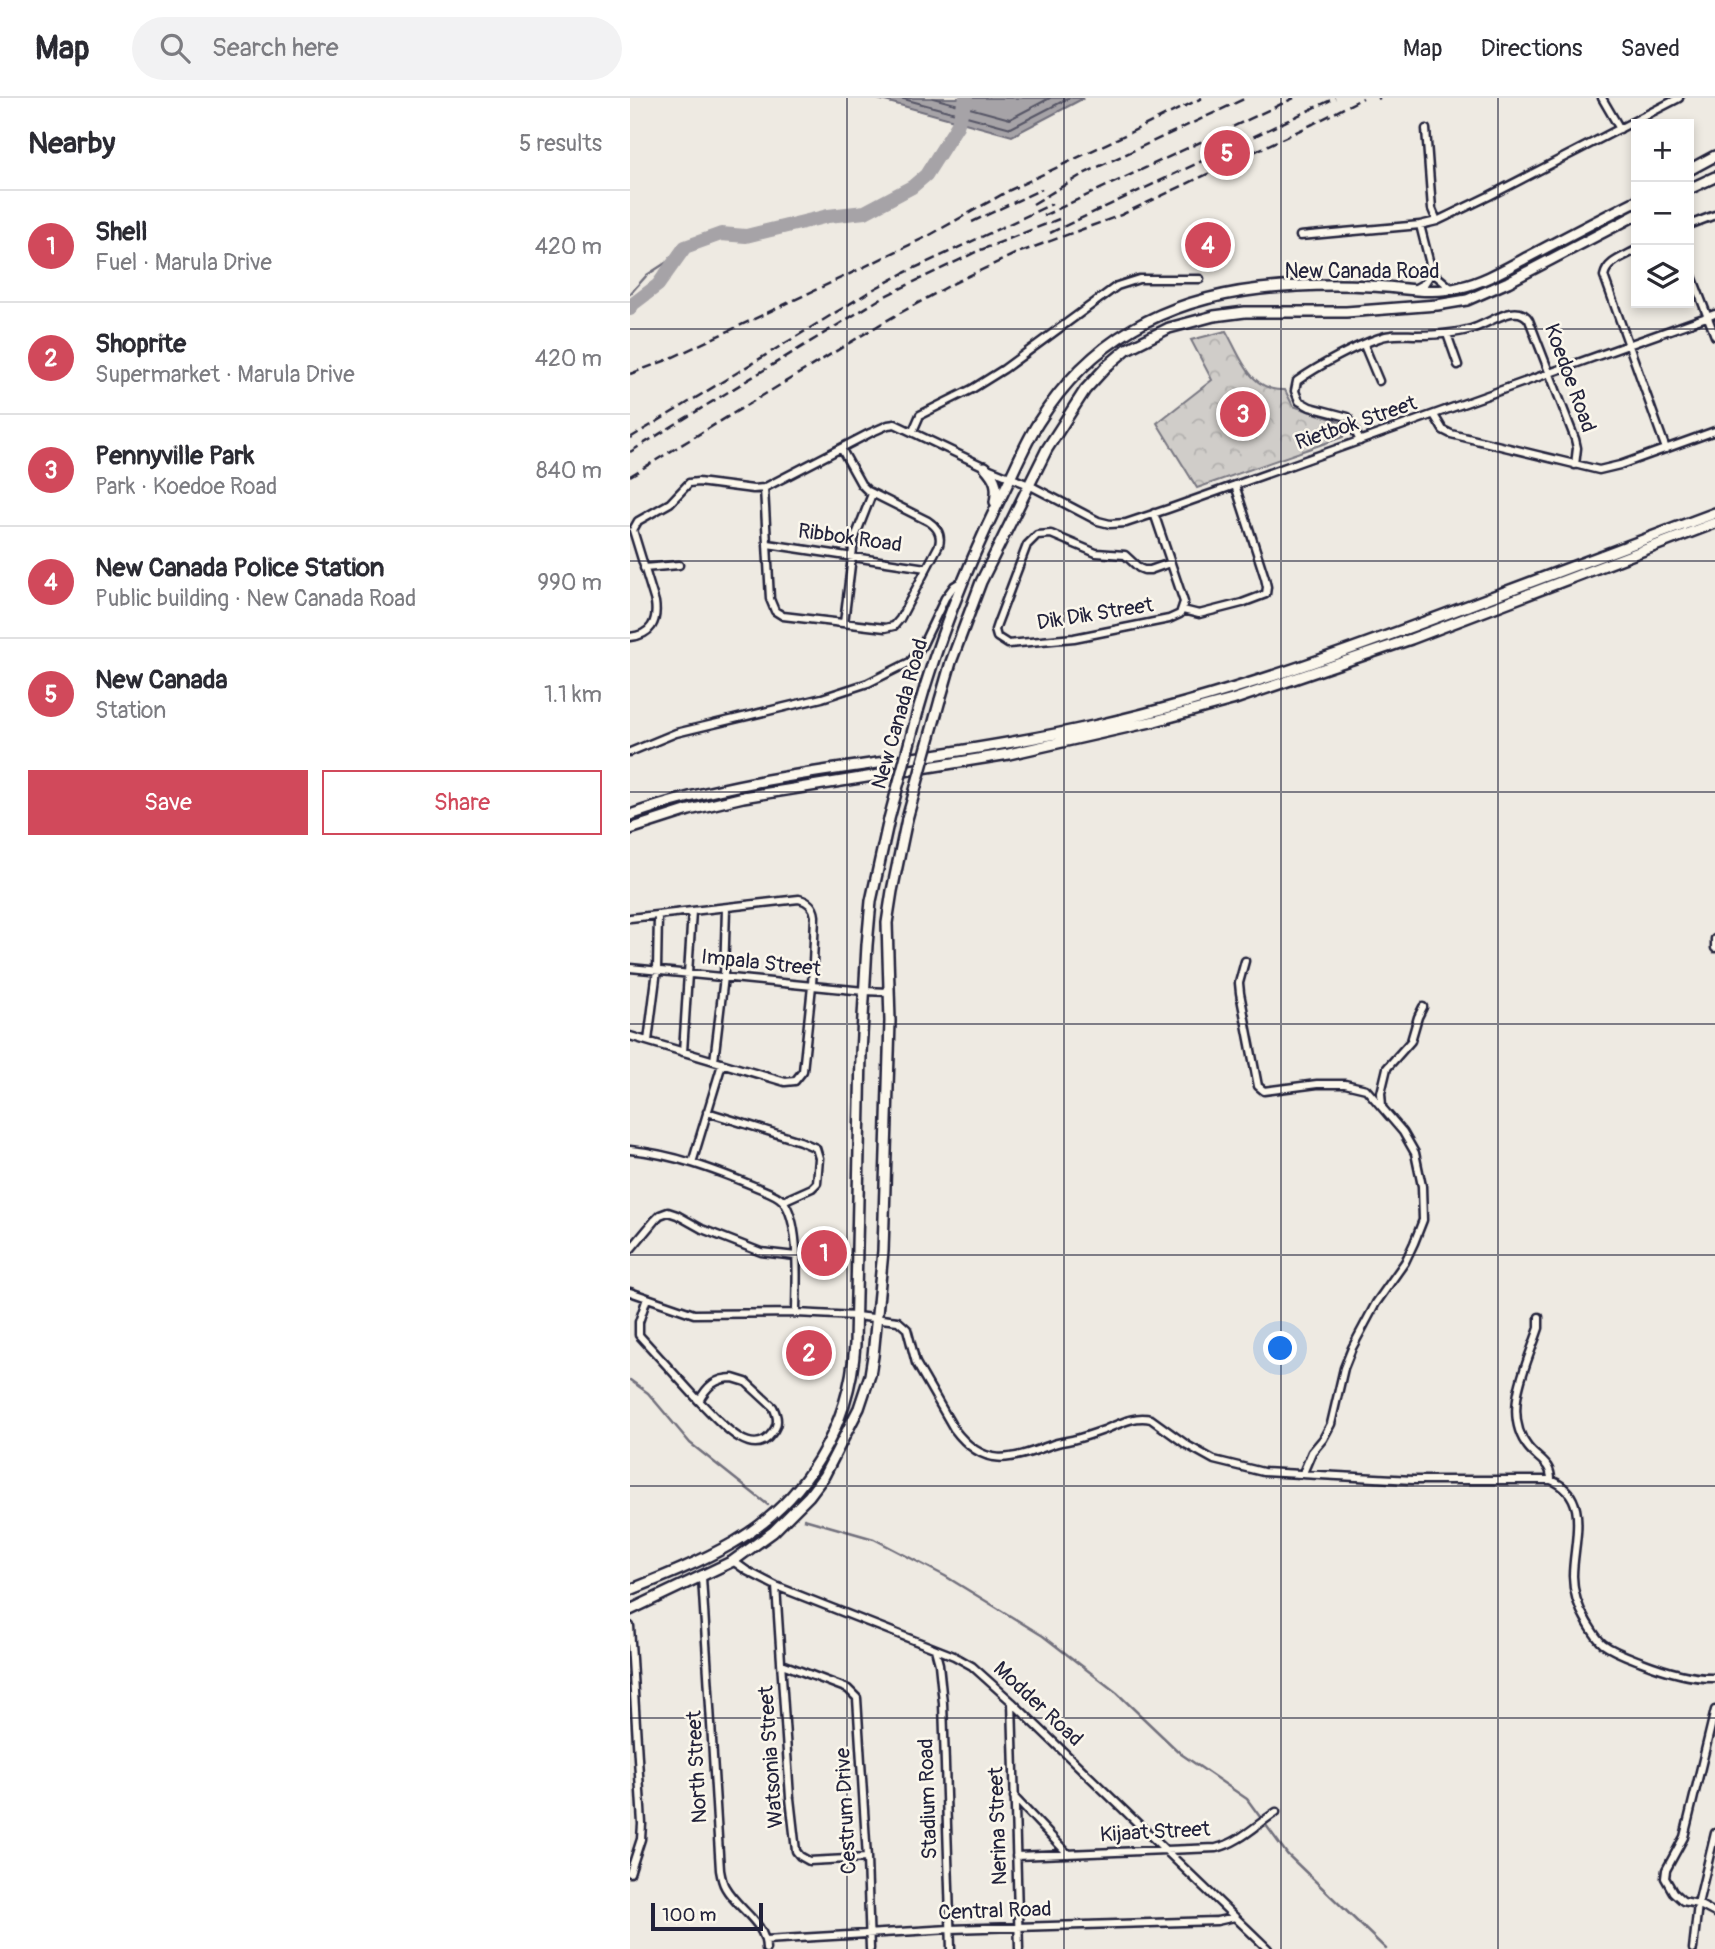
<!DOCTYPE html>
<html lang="en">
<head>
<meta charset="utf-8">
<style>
	:root { --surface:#fff; --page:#f2f2f3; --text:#2b2b33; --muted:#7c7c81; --line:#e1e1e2; --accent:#d1495b }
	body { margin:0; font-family:Pangolin,sans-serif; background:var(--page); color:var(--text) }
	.controls { position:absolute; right:21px; top:21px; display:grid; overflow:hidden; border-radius:0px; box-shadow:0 4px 10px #0003 }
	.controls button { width:63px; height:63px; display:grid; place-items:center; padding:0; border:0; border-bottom:2px solid var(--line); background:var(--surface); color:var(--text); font:35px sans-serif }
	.scale { position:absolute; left:21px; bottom:18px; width:112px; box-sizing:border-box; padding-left:7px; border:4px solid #22223b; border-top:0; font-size:19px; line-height:24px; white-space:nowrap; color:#22223b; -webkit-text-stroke:5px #fbf7ec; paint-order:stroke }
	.you { position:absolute; left:651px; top:1251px; width:24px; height:24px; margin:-18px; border:5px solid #fff; border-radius:50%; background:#1a73e8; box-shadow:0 0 0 10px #1a73e833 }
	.badge { display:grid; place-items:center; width:46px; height:46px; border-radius:50%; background:var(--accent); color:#fff; font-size:23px; font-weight:700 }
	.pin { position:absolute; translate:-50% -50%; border:4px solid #fff; box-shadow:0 2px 7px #0006 }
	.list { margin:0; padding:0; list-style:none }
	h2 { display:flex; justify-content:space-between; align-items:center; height:91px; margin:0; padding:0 28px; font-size:30px }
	h2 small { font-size:23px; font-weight:400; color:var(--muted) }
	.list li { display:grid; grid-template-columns:46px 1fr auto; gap:21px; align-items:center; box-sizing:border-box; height:112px; padding:0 28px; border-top:2px solid var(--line) }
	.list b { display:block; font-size:26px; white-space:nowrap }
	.list p { margin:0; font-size:23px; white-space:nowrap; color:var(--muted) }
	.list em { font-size:23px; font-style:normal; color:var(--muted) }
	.actions { display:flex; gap:14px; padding:21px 28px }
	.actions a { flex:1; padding:16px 0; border:2px solid var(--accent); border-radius:0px; text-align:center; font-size:24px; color:var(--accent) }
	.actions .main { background:var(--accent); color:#fff }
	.icon { flex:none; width:38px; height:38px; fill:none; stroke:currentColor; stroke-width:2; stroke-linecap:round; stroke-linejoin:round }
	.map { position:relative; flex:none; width:1085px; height:1851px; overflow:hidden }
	header { display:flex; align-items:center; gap:42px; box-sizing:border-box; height:98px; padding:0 35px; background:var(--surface); border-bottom:2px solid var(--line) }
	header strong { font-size:33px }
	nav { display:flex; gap:38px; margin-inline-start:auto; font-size:24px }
	.search { width:490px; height:63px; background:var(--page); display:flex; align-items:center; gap:18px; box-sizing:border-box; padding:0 24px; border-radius:38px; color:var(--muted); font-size:26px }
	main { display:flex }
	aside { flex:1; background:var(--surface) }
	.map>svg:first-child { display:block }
	.park { fill:url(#park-crowns); stroke:#797882; stroke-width:2 }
	.water { fill:#a6a3a7; stroke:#716f7c; stroke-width:2 }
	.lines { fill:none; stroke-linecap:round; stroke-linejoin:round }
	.shore { stroke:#575666; stroke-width:2 }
	.stream { stroke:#716f7c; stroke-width:2.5 }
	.river { stroke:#a6a3a7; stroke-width:14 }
	.street-casing { stroke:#22223b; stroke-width:11 }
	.secondary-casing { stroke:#22223b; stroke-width:14 }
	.street { stroke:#fbf7ec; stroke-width:6 }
	.secondary { stroke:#fbf7ec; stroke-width:9 }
	.rail { stroke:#22223b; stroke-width:2.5; stroke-dasharray:10 5; stroke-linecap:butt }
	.secondary-bridge-casing { stroke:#22223b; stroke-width:14; stroke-linecap:butt }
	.secondary-bridge { stroke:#fbf7ec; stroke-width:9 }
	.grid { fill:none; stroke:#22223b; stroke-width:2; stroke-opacity:0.55 }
	.labels { text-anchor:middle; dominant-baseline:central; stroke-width:5; stroke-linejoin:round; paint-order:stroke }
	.street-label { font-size:21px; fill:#22223b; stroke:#fbf7ec }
</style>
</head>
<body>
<header>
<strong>Map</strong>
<div class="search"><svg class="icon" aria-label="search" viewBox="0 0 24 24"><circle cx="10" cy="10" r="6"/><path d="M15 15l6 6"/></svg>Search here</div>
<nav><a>Map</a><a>Directions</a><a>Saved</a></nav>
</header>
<main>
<aside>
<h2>Nearby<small>5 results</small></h2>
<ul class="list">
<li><span class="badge">1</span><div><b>Shell</b><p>Fuel · Marula Drive</p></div><em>420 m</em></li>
<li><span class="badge">2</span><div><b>Shoprite</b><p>Supermarket · Marula Drive</p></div><em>420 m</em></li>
<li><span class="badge">3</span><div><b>Pennyville Park</b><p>Park · Koedoe Road</p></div><em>840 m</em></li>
<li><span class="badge">4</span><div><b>New Canada Police Station</b><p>Public building · New Canada Road</p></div><em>990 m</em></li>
<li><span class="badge">5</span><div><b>New Canada</b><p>Station</p></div><em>1.1 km</em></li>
</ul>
<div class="actions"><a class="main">Save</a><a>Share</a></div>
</aside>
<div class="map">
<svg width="1085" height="1851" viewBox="0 0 1085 1851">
	<defs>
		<pattern id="park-crowns" width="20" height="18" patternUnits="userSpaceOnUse" patternTransform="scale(1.75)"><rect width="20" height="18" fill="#d0cdc9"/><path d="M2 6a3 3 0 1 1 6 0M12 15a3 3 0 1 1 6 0" fill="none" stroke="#b2b0ae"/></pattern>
	</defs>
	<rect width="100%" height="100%" fill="#eeeae2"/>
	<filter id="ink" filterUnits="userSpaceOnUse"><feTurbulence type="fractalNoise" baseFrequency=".0143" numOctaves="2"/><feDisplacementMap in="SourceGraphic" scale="14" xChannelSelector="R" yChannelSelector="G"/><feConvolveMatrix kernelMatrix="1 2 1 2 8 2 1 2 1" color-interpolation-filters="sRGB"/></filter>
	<g filter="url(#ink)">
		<!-- park -->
		<path class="park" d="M596 233C611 259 620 294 655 292L663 308 714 325 713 339 567 390 527 325 582 282 561 242Z"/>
		<!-- water -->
		<path class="water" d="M244 0H454L382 38Z"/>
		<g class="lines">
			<!-- shore -->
			<path class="shore" d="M270 0 381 30 439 0
				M303 0 380 21 420 0"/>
			<!-- stream -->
			<path class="stream" d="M0 196 17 177 51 155
				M0 1282 18 1295 60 1345 138 1407
				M174 1421 244 1441 315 1478 413 1538 487 1595 551 1656 617 1701 657 1756 756 1851"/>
			<!-- river -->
			<path class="river" d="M0 211 3 206 28 187 55 149 91 136 116 138 198 118 235 114 282 89 296 77 327 28 336 0"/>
			<defs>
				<path id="street" d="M972 0 990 31
					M796 31 802 111 807 123
					M790 127 802 174 822 191
					M1059 127 1085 117
					M670 138 790 127 807 123 859 98 1049 0
					M1006 152C994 159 977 163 974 178L1036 351
					M1059 170 1085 238
					M784 191 795 185 802 174
					M817 236 828 267
					M734 247 749 283
					M804 317 813 332 821 336 969 372 990 367 1085 333
					M283 333 290 317 342 291 374 271 487 188 509 181H570
					M730 343 718 319 680 309 669 303 665 293 667 283C688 268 725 248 749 240 761 235 775 237 787 237 805 237 824 236 841 231 859 226 887 203 899 222L945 341 947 350 945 367
					M134 390 140 501 145 513 153 518 255 530 264 528 270 521 309 447C312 436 307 429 298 423L238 393 231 386 211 350
					M524 415 554 504 550 516 539 521 444 540 378 546 367 539 365 532 367 526 397 447 407 437 421 436 466 455 495 457 509 470 514 472H520L540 465
					M138 446 296 470
					M14 470 49 467
					M553 512 569 516 612 505 636 496 637 489 635 480 605 387
					M214 525 224 442 242 396
					M0 539C21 537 28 524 25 504L3 432 8 423 40 405 59 385 68 384 123 391 134 390 240 335 258 327 265 326 355 369 399 387 468 423 480 426 496 425 538 411 1085 216
					M0 654 46 635 192 600 238 585 280 564 292 548 315 500 324 488 332 483
					M0 820 169 801C178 803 184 809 185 818L182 888 173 973 165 983 155 984 0 938
					M1085 841V850
					M615 863 609 885 610 895 628 988 634 993 687 986H715L736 991 773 1034 785 1055 792 1088 793 1122 784 1145 775 1164 746 1205 722 1250 714 1270 701 1326 693 1341 682 1354 673 1375
					M0 870 234 893 259 894
					M18 943 27 872 28 817
					M53 954 62 813
					M84 963 94 879 96 810
					M752 1008 751 995 757 970 781 943 788 919 793 909
					M77 1014 170 1043 186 1050 189 1060 187 1085 182 1090 153 1103
					M0 1052C43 1056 85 1072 124 1088 133 1092 147 1096 153 1103 171 1125 166 1187 166 1215
					M62 1065 92 966
					M0 1152 25 1122 30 1117 38 1114 47 1117 72 1131 131 1154 166 1158
					M0 1194 64 1216 166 1215 226 1218 268 1223 277 1231 286 1265 324 1331C354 1371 380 1362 421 1347 426 1345 431 1344 437 1343 449 1341 462 1336 474 1332 489 1326 504 1317 521 1321L557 1347 584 1362 633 1374 783 1382H921C962 1399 943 1444 943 1478 943 1494 949 1511 957 1524 962 1532 966 1540 973 1546 984 1554 999 1559 1012 1564 1035 1573 1060 1581 1085 1580
					M17 1200 9 1224V1237L69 1303
					M909 1219V1230C897 1266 871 1315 898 1349 908 1362 921 1364 921 1382
					M103 1280 116 1284 143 1309C148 1319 149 1326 142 1335 121 1365 86 1319 69 1303 77 1288 86 1280 103 1280Z
					M103 1463 117 1473 146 1488 324 1558 342 1568 382 1604 638 1851
					M72 1479 90 1772C91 1778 92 1784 95 1789 107 1811 136 1824 136 1851
					M146 1488 160 1700 166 1753 170 1758 179 1763 237 1760
					M0 1528 12 1726 11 1741 0 1775
					M305 1551 309 1566 313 1605 321 1851
					M152 1566 218 1591 227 1600 237 1760 240 1851
					M382 1604 389 1851
					M1085 1612 1054 1739 1036 1772 1035 1780 1043 1794 1053 1803 1068 1806 1085 1815
					M384 1699 438 1756
					M386 1758 586 1750C609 1745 626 1727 646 1714
					M135 1842 320 1831 587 1823 605 1819
					M1063 1851 1068 1806 1085 1735"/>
				<path id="secondary" d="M1059 72 1085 58
					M1059 91 1085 79
					M355 369C366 381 368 388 365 404
					M310 602 321 564 351 484 417 351 455 292 477 268 497 251 539 230 584 218 615 214H716L807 207 837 202 878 184 1006 117
					M288 613C309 538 336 471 370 401 383 376 393 349 408 325 460 242 534 202 630 191 667 187 705 186 741 188 771 189 801 197 831 189 854 184 877 170 898 159 934 140 970 121 1006 103
					M0 717C83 688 168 676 255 664 326 654 398 643 468 627 596 598 718 553 840 507 922 476 1004 446 1085 415
					M0 731 59 712 113 699 379 656 525 623 602 602 781 541 1085 425
					M0 1492C35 1478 70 1464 103 1445 175 1404 220 1328 225 1246L231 955 237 847 241 803 259 721
					M0 1512 103 1463 143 1434 179 1398 194 1378 229 1310 240 1277 243 1258 253 1153 260 923 257 825 262 793 277 721"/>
			</defs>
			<!-- street casing -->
			<use href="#street" class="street-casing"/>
			<!-- secondary casing -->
			<use href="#secondary" class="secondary-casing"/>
			<!-- street -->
			<use href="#street" class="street"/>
			<!-- secondary -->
			<use href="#secondary" class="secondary"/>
			<!-- rail -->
			<path class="rail" d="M748 1 750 0
				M403 106 453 76 616 0
				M413 118 664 0
				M342 124 412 91
				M420 135 705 0
				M0 276 37 262 230 171 300 137 380 92 572 0
				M0 340 244 191 274 175 422 106
				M0 354 255 198 348 153 429 121
				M0 378 254 224 324 185 385 156 491 117 683 26 733 0"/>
			<defs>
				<path id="secondary-bridge" d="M259 721 288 613
					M277 721 310 602"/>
			</defs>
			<!-- secondary-bridge casing -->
			<use href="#secondary-bridge" class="secondary-bridge-casing"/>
			<!-- secondary-bridge -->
			<use href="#secondary-bridge" class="secondary-bridge"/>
		</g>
	</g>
	<!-- grid -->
	<path class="grid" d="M217 0V1851M434 0V1851M651 0V1851M868 0V1851M0 231H1085M0 463H1085M0 694H1085M0 926H1085M0 1157H1085M0 1388H1085M0 1620H1085"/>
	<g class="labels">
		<!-- street labels -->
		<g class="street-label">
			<text x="732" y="173">New Canada Road</text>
			<text transform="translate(940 280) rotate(70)">Koedoe Road</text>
			<text transform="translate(726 325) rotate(-19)">Rietbok Street</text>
			<text transform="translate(220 440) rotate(8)">Ribbok Road</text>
			<text transform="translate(465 516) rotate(-9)">Dik Dik Street</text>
			<text transform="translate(270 616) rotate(-74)">New Canada Road</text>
			<text transform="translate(131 865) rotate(6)">Impala Street</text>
			<text transform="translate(408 1606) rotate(43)">Modder Road</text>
			<text transform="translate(141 1659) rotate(-94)">Watsonia Street</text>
			<text transform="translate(67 1669) rotate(-93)">North Street</text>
			<text transform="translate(298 1701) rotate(-92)">Stadium Road</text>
			<text transform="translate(216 1713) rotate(-93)">Cestrum Drive</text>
			<text transform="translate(368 1728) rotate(-92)">Nerina Street</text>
			<text transform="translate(525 1734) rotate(-3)">Kijaat Street</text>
			<text transform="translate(365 1813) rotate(-2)">Central Road</text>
		</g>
	</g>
</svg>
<div class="controls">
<button>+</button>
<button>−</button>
<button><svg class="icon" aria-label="layers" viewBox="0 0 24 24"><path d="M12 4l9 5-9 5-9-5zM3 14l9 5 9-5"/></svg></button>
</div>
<div class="scale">100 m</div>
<div class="you"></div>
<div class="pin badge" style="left:194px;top:1155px">1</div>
<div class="pin badge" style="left:179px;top:1255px">2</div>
<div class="pin badge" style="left:613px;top:316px">3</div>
<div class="pin badge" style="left:578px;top:147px">4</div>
<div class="pin badge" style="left:597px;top:55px">5</div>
</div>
</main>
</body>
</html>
